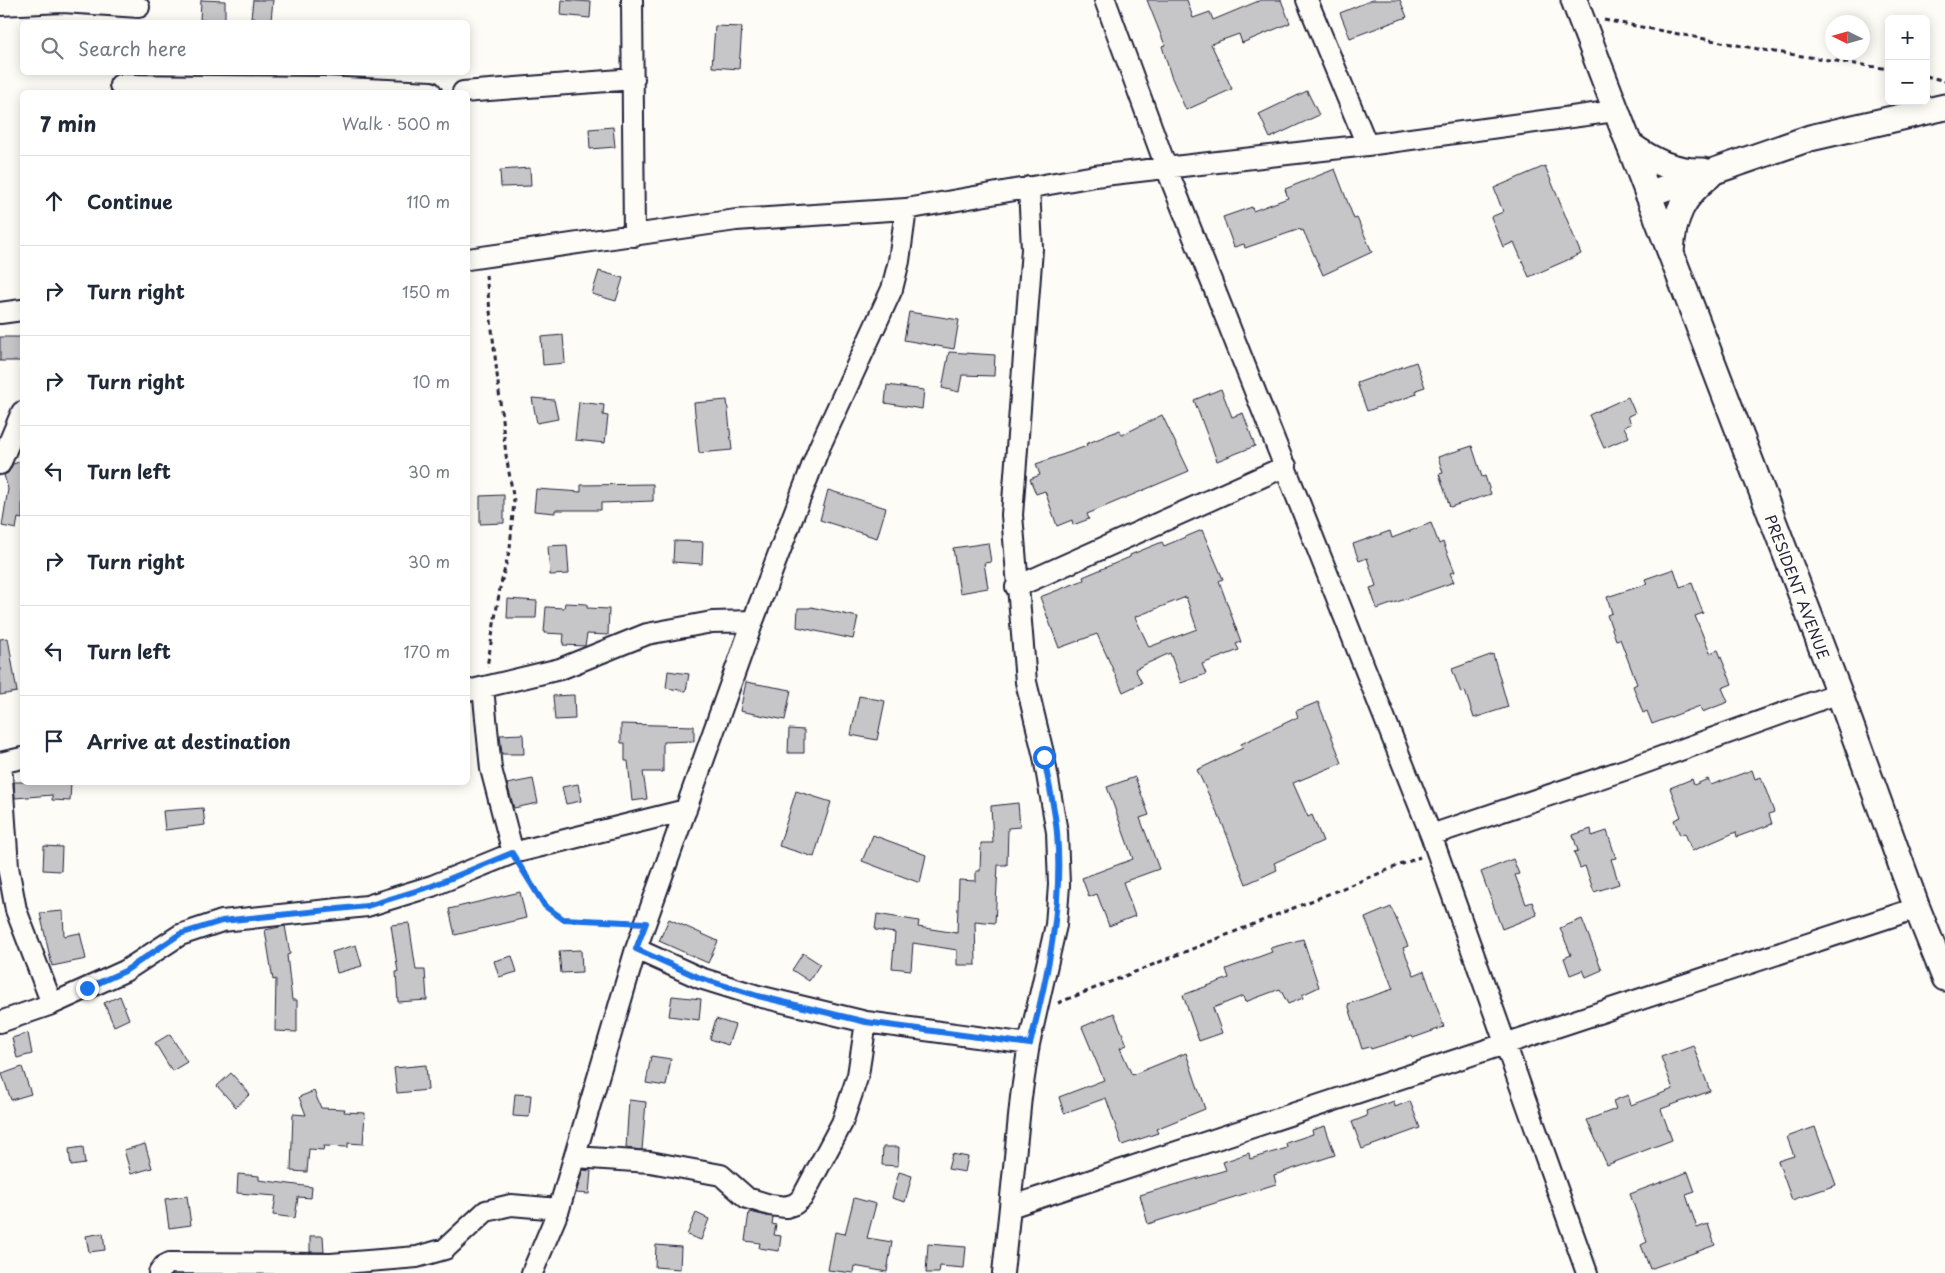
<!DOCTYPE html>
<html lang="en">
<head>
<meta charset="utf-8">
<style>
	:root { --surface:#fff; --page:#f6f6f7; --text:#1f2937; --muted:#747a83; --line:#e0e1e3 }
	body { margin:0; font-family:"Playpen Sans",sans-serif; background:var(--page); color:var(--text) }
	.controls { position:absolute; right:15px; top:15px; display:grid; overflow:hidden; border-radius:8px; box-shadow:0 2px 12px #0003 }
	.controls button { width:45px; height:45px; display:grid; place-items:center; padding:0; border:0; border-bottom:1px solid var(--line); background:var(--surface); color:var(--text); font:25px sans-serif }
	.compass { position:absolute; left:1825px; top:15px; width:45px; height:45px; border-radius:50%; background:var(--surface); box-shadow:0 2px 12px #0003; rotate:275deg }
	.stop { position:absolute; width:15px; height:15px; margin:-11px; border:4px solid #1a73e8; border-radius:50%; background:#fff }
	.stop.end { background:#1a73e8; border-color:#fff; box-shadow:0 1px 5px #0008 }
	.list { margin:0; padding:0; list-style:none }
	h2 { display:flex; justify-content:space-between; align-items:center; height:65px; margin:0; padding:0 20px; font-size:21px }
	h2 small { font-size:16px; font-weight:400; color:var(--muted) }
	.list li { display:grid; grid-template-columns:32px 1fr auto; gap:15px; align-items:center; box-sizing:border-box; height:90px; padding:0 20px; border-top:1px solid var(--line) }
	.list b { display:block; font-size:19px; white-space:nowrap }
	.list em { font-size:16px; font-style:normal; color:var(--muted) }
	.icon { flex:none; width:28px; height:28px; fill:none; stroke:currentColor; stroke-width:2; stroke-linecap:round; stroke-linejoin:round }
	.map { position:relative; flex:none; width:1945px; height:1273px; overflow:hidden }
	.search { position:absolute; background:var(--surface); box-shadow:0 2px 12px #0003; left:20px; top:20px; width:450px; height:55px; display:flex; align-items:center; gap:12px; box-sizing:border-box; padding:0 18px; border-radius:8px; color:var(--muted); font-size:19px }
	.panel { position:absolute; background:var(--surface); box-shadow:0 2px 12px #0003; left:20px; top:90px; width:450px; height:695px; border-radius:8px }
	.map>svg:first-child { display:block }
	.building { fill:#c6c6c8; stroke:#22223b; fill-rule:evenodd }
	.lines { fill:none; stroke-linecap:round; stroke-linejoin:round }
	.minor-casing { stroke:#22223b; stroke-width:24 }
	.major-casing { stroke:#22223b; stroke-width:29 }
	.path { stroke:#22223b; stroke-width:3; stroke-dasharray:5 4; stroke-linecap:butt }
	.minor { stroke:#fdfcf7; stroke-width:20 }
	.major { stroke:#fdfcf7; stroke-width:25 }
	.route { stroke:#1a73e8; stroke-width:6 }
	.labels { text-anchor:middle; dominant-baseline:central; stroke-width:4; stroke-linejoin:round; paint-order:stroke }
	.street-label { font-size:15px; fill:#22223b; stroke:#fdfcf7 }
</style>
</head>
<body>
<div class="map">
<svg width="1945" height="1273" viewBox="0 0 1945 1273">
	<rect width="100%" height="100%" fill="#fdfcf7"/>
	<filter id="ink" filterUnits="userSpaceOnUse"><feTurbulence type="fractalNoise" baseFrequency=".02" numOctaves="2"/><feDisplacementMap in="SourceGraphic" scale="10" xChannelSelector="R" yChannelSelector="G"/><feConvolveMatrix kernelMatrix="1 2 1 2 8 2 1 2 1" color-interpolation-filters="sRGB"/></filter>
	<g filter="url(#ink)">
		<!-- building -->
		<path class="building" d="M201 0 225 1V21L200 20Z
			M253 0H273L271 20 251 18Z
			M562 0 591 2 590 18 561 15Z
			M1147 0H1187L1193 18 1210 12 1213 20 1261 0H1281L1290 23 1242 43 1239 34 1211 44 1232 89 1186 110 1171 76 1162 46 1165 45Z
			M1372 0H1400L1407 17 1350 38 1340 13Z
			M715 26 742 27 739 69 712 67Z
			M1307 91 1319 115 1270 138 1259 114Z
			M613 127 615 147 590 149 589 129Z
			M1545 166 1581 254 1529 277 1514 242 1503 247 1491 217 1503 212 1494 188Z
			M530 168 531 186 501 187 500 170Z
			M1335 169 1354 219 1357 218 1372 252 1323 275 1303 230 1301 231 1300 229 1245 248 1244 244 1234 247 1223 217 1252 207 1253 211 1288 198 1285 189Z
			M599 271 623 278 616 301 592 294Z
			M909 312 959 320 954 349 904 340Z
			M563 335 565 363 543 365 541 337Z
			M0 337H22V361H0Z
			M949 352 995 355 994 376 962 375 959 392 942 388Z
			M1416 362 1425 387 1416 390 1417 394 1367 411 1357 383Z
			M887 385 924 390 922 409 885 403Z
			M1221 389 1232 417 1243 413 1255 446 1217 461 1194 400Z
			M1628 397 1635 413 1628 416 1631 424 1624 427 1629 437 1604 448 1589 415Z
			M532 398 554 400 558 419 537 423Z
			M727 400 732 450 699 453 694 403Z
			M579 402 604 405 603 415 608 416 605 443 575 440Z
			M1162 415 1189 471 1087 514 1089 519 1073 525 1072 520 1057 526 1045 491 1036 494 1030 479 1040 475 1036 464 1087 446 1086 444 1120 430 1122 435Z
			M1472 446 1482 477 1485 476 1491 494 1450 507 1439 474 1443 473 1438 457Z
			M22 461V519L18 518 16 529 2 526 8 489 4 475 8 473 13 464Z
			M653 484V501L601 503V510H555V513L534 511 536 489 581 492V485Z
			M828 490 886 508 877 538 820 520Z
			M504 495V523L480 524V496Z
			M1431 523 1439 544 1443 542 1455 572 1450 573 1454 582 1377 609 1370 588 1376 586 1367 558 1359 561 1353 544 1390 531 1392 538Z
			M1202 530 1223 579 1219 581 1241 642 1236 644 1239 650 1202 664 1206 674 1181 683 1170 653 1135 669 1142 683 1123 692 1097 634 1059 648 1040 597 1084 580 1083 577 1130 557V555L1162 542 1164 546ZM1186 597 1197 629 1149 647 1135 617Z
			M674 541 703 542 702 564 673 562Z
			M988 543 991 562 984 563 988 588 960 593 953 548Z
			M567 545 569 574 550 575 548 546Z
			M1674 569 1680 587 1692 583 1703 613 1695 616 1710 653 1718 650 1732 684 1722 688 1728 702 1702 712 1700 706 1652 724 1647 711 1643 713 1633 686 1637 684 1620 639 1616 640 1607 615 1612 613 1607 597 1647 584 1645 579Z
			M508 599 537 601 536 618H507Z
			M565 603 587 604V608L609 609 608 635 587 634 585 646 563 645 564 634 544 633 546 607 564 608Z
			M811 607 858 617 853 639 797 627 798 608H810Z
			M8 638 17 692 0 695V639Z
			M1493 654 1508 707 1474 718 1465 691 1461 693 1452 669Z
			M668 671 689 674 686 691 666 688Z
			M746 682 791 690 785 720 740 711Z
			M574 695 575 719 555 720 553 696Z
			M859 696 885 701 877 740 851 735Z
			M1318 702 1342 763 1293 783 1308 817 1312 815 1323 841 1274 863 1277 870 1246 884 1223 825 1197 770 1243 748 1241 744 1298 717 1296 711Z
			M621 724 694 726V741L663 742V772H643L647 799 632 801 628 761H625V743H621Z
			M789 729 804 730V753H788Z
			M523 734 524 754H502L500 735Z
			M1752 770 1755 779 1761 777 1774 812 1769 814 1772 824 1737 837 1736 832 1692 851 1685 833 1680 835 1674 820 1681 817 1670 788 1692 779 1694 785 1708 779 1711 785Z
			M1135 777 1149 815 1140 818 1159 869 1123 882 1135 916 1109 926 1097 894 1089 897 1082 878 1133 859 1107 787Z
			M533 779 538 803 514 808 507 784Z
			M14 782H71L70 801 52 800V795L15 798Z
			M578 784 581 801 566 804 562 787Z
			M796 791 831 802 814 857 779 846Z
			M1018 803 1020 827 1008 828 1007 865H998L995 923 975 921 976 965H957V950L913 943 911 970 892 968 895 933 875 930 877 914 919 921 918 927 957 933 959 880 976 881V871H980L981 843H993L991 806Z
			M203 808 205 825 165 830 163 811Z
			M1591 829 1592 836 1607 831 1616 858 1611 859 1619 884 1594 892 1585 866 1580 868 1574 852 1578 851 1573 835Z
			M873 835 926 855 920 883 862 861Z
			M44 846 62 847 61 871 43 870Z
			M1513 859 1519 874 1515 875 1526 904 1532 902 1537 915 1502 929 1481 872Z
			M520 892 526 918 455 935 449 909Z
			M1391 907 1408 946 1403 948 1414 975 1424 971 1444 1027 1413 1038 1412 1036 1371 1049 1370 1047 1362 1049 1348 1004 1393 989 1365 918Z
			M63 911 64 936 80 933 86 959 52 966 40 913Z
			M669 919 718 941 708 963 659 941Z
			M1582 919 1602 970 1586 977 1583 970 1570 975 1564 958 1571 955 1560 928Z
			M409 923 416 970H425L427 1000 398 1002 396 972H398L391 925Z
			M285 926 290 954 287 955 292 1000H297V1032L275 1031 276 979 273 980 265 930Z
			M1303 939 1319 987 1302 995 1303 998 1288 1004 1280 989 1245 1002 1243 996 1213 1008 1222 1033 1199 1041 1183 995 1229 978 1226 969 1272 952 1270 948Z
			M356 945 362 966 337 973 332 952Z
			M581 950 582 972 561 973 559 951Z
			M803 953 820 964 809 981 792 970Z
			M512 956 517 972 499 977 494 961Z
			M120 996 129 1019 114 1026 104 1003Z
			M672 996 701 999 699 1020 669 1016Z
			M1114 1013 1127 1045 1120 1048 1132 1075 1186 1053 1205 1109 1156 1129 1158 1133 1122 1145 1106 1098 1064 1113 1059 1097 1104 1080 1082 1027Z
			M716 1019 735 1025 728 1045 710 1039Z
			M28 1033 32 1054 17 1058 12 1038Z
			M170 1034 187 1062 172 1071 155 1043Z
			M1693 1045 1710 1091 1661 1109 1672 1140 1607 1165 1587 1120 1616 1109 1613 1101 1628 1095 1631 1105 1673 1089 1661 1057Z
			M651 1056 671 1059 666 1086 646 1083Z
			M426 1065 428 1090 397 1093 394 1068Z
			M22 1067 31 1094 11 1100 2 1074Z
			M231 1073 250 1094 236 1107 217 1086Z
			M314 1091 321 1108 345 1109 344 1112 365 1113 363 1144 348 1143V1147L324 1146 323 1150 309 1149 307 1172 291 1171 293 1114 306 1115 299 1097Z
			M515 1094 531 1095 529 1117 513 1116Z
			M629 1100 646 1102 642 1150 626 1148Z
			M1394 1101 1395 1107 1410 1101 1420 1128 1362 1149 1352 1122 1367 1116 1366 1111Z
			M1325 1126 1335 1155 1274 1175 1276 1184 1148 1224 1140 1195 1226 1170 1223 1162 1249 1153 1250 1159 1287 1148 1286 1143 1313 1134 1312 1130Z
			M1815 1127 1836 1185 1792 1200 1778 1161 1794 1156 1787 1137Z
			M145 1144 152 1168 131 1174 124 1150Z
			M83 1147 85 1164 71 1166 69 1149Z
			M883 1147H899L898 1166 882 1165Z
			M952 1154 968 1157 965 1172 948 1169Z
			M583 1170 591 1171 589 1194 576 1193Z
			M899 1172 912 1176 905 1202 892 1198Z
			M1688 1172 1695 1192 1686 1195 1697 1228 1708 1224 1715 1245 1650 1269 1641 1245 1647 1242 1630 1194Z
			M238 1174 259 1176V1180L312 1187 311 1198 298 1197 295 1218 273 1215 276 1196 237 1193Z
			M187 1196 191 1225 169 1228 165 1199Z
			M854 1198 876 1204 867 1238 892 1242 887 1272 854 1266 853 1273 828 1270 835 1232 845 1234Z
			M749 1212 773 1217 772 1224 776 1225 774 1235 781 1236 779 1251 759 1248 760 1243 745 1241Z
			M696 1213 709 1219 701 1240 687 1235Z
			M103 1233 105 1250 89 1252 86 1236Z
			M310 1236H323L324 1252H310Z
			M928 1244 966 1247 964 1268 940 1266 939 1273H926Z
			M656 1245 681 1247 680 1269 655 1267Z"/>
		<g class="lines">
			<defs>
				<path id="minor" d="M632 0 634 236
					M1105 0 1166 167 1431 835 1587 1273
					M1307 0 1367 145
					M0 5 63 2 139 7
					M120 85 322 87 431 92
					M463 92 634 79
					M468 259 736 220 906 209 1095 176 1367 145 1615 111
					M0 313 22 310
					M0 464 22 412
					M1016 587 1286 466
					M483 688 491 769 513 853 686 810
					M468 691 560 669 647 634 712 622 753 621
					M0 763 22 758
					M1 763 8 867 16 910 52 1004
					M1431 835 1633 767 1839 693
					M636 949 700 978 758 996 866 1022 1029 1044
					M0 1022 52 1004 125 971 180 935 222 921 367 906 432 886 513 853
					M575 1157 650 1162 721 1175 747 1198 770 1205 786 1207 795 1204 802 1198 842 1123 858 1075 866 1022
					M1010 1207 1021 1097 1029 1044 1056 925 1059 885 1057 832 1044 757 1026 682 1012 515 1032 249 1029 187
					M159 1273 164 1266 170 1263 331 1264 417 1257 445 1249 486 1211 511 1205 559 1209
					M532 1273 559 1209 636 949 753 621 819 448 892 289 899 261 906 209
					M1003 1273 1010 1207 1917 908"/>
				<g id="major">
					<path id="s1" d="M1574 0 1839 693 1917 908 1945 978"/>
					<path d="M1629 144C1652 161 1674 172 1703 171"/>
					<path d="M1648 194 1810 138 1945 107"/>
					<path d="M1671 252C1673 217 1682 197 1710 175"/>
				</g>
			</defs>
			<!-- minor casing -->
			<use href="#minor" class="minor-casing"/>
			<!-- major casing -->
			<use href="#major" class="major-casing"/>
			<!-- path -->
			<path class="path" d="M1604 20 1769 51 1889 69
				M1926 76 1945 81
				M486 275 506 455 514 501 510 548 500 588 487 667
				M524 870 545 906 563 919 628 922
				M1058 1003 1420 857"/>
			<!-- minor -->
			<use href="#minor" class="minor"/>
			<!-- major -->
			<use href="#major" class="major"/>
		</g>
	</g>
	<g class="lines" filter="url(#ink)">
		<!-- route -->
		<path class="route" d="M87 988 125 971 180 934 222 921 367 906 432 886 512 853 545 906 563 919 646 923 636 949 700 978 758 996 866 1022 1030 1044C1048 975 1063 905 1057 833 1055 808 1048 782 1044 757"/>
	</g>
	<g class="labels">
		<!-- street labels -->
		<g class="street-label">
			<text stroke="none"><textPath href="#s1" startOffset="628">PRESIDENT AVENUE</textPath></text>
		</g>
	</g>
</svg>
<div class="controls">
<button>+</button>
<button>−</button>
</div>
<svg class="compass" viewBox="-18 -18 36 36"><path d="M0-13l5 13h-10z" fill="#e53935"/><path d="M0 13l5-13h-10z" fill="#747a83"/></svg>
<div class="stop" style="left:1044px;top:757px"></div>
<div class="stop end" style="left:87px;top:988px"></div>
<div class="search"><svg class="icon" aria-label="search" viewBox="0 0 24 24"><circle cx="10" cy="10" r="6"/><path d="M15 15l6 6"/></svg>Search here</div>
<section class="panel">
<h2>7 min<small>Walk · 500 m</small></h2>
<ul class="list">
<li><svg class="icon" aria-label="ahead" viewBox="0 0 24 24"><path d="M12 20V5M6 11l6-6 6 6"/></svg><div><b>Continue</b></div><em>110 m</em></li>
<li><svg class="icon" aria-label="right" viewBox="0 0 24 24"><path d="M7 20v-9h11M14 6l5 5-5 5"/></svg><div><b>Turn right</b></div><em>150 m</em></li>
<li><svg class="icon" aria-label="right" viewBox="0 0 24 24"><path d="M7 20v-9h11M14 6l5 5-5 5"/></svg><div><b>Turn right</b></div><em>10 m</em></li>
<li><svg class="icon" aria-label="left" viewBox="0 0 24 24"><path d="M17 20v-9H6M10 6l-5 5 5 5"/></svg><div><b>Turn left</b></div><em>30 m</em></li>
<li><svg class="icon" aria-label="right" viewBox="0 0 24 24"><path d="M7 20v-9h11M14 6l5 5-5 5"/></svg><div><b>Turn right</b></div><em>30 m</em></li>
<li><svg class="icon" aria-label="left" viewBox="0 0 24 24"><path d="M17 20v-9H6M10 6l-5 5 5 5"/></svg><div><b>Turn left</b></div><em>170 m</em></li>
<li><svg class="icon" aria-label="arrive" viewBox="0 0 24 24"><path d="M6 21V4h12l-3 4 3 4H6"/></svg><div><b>Arrive at destination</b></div></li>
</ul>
</section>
</div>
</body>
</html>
